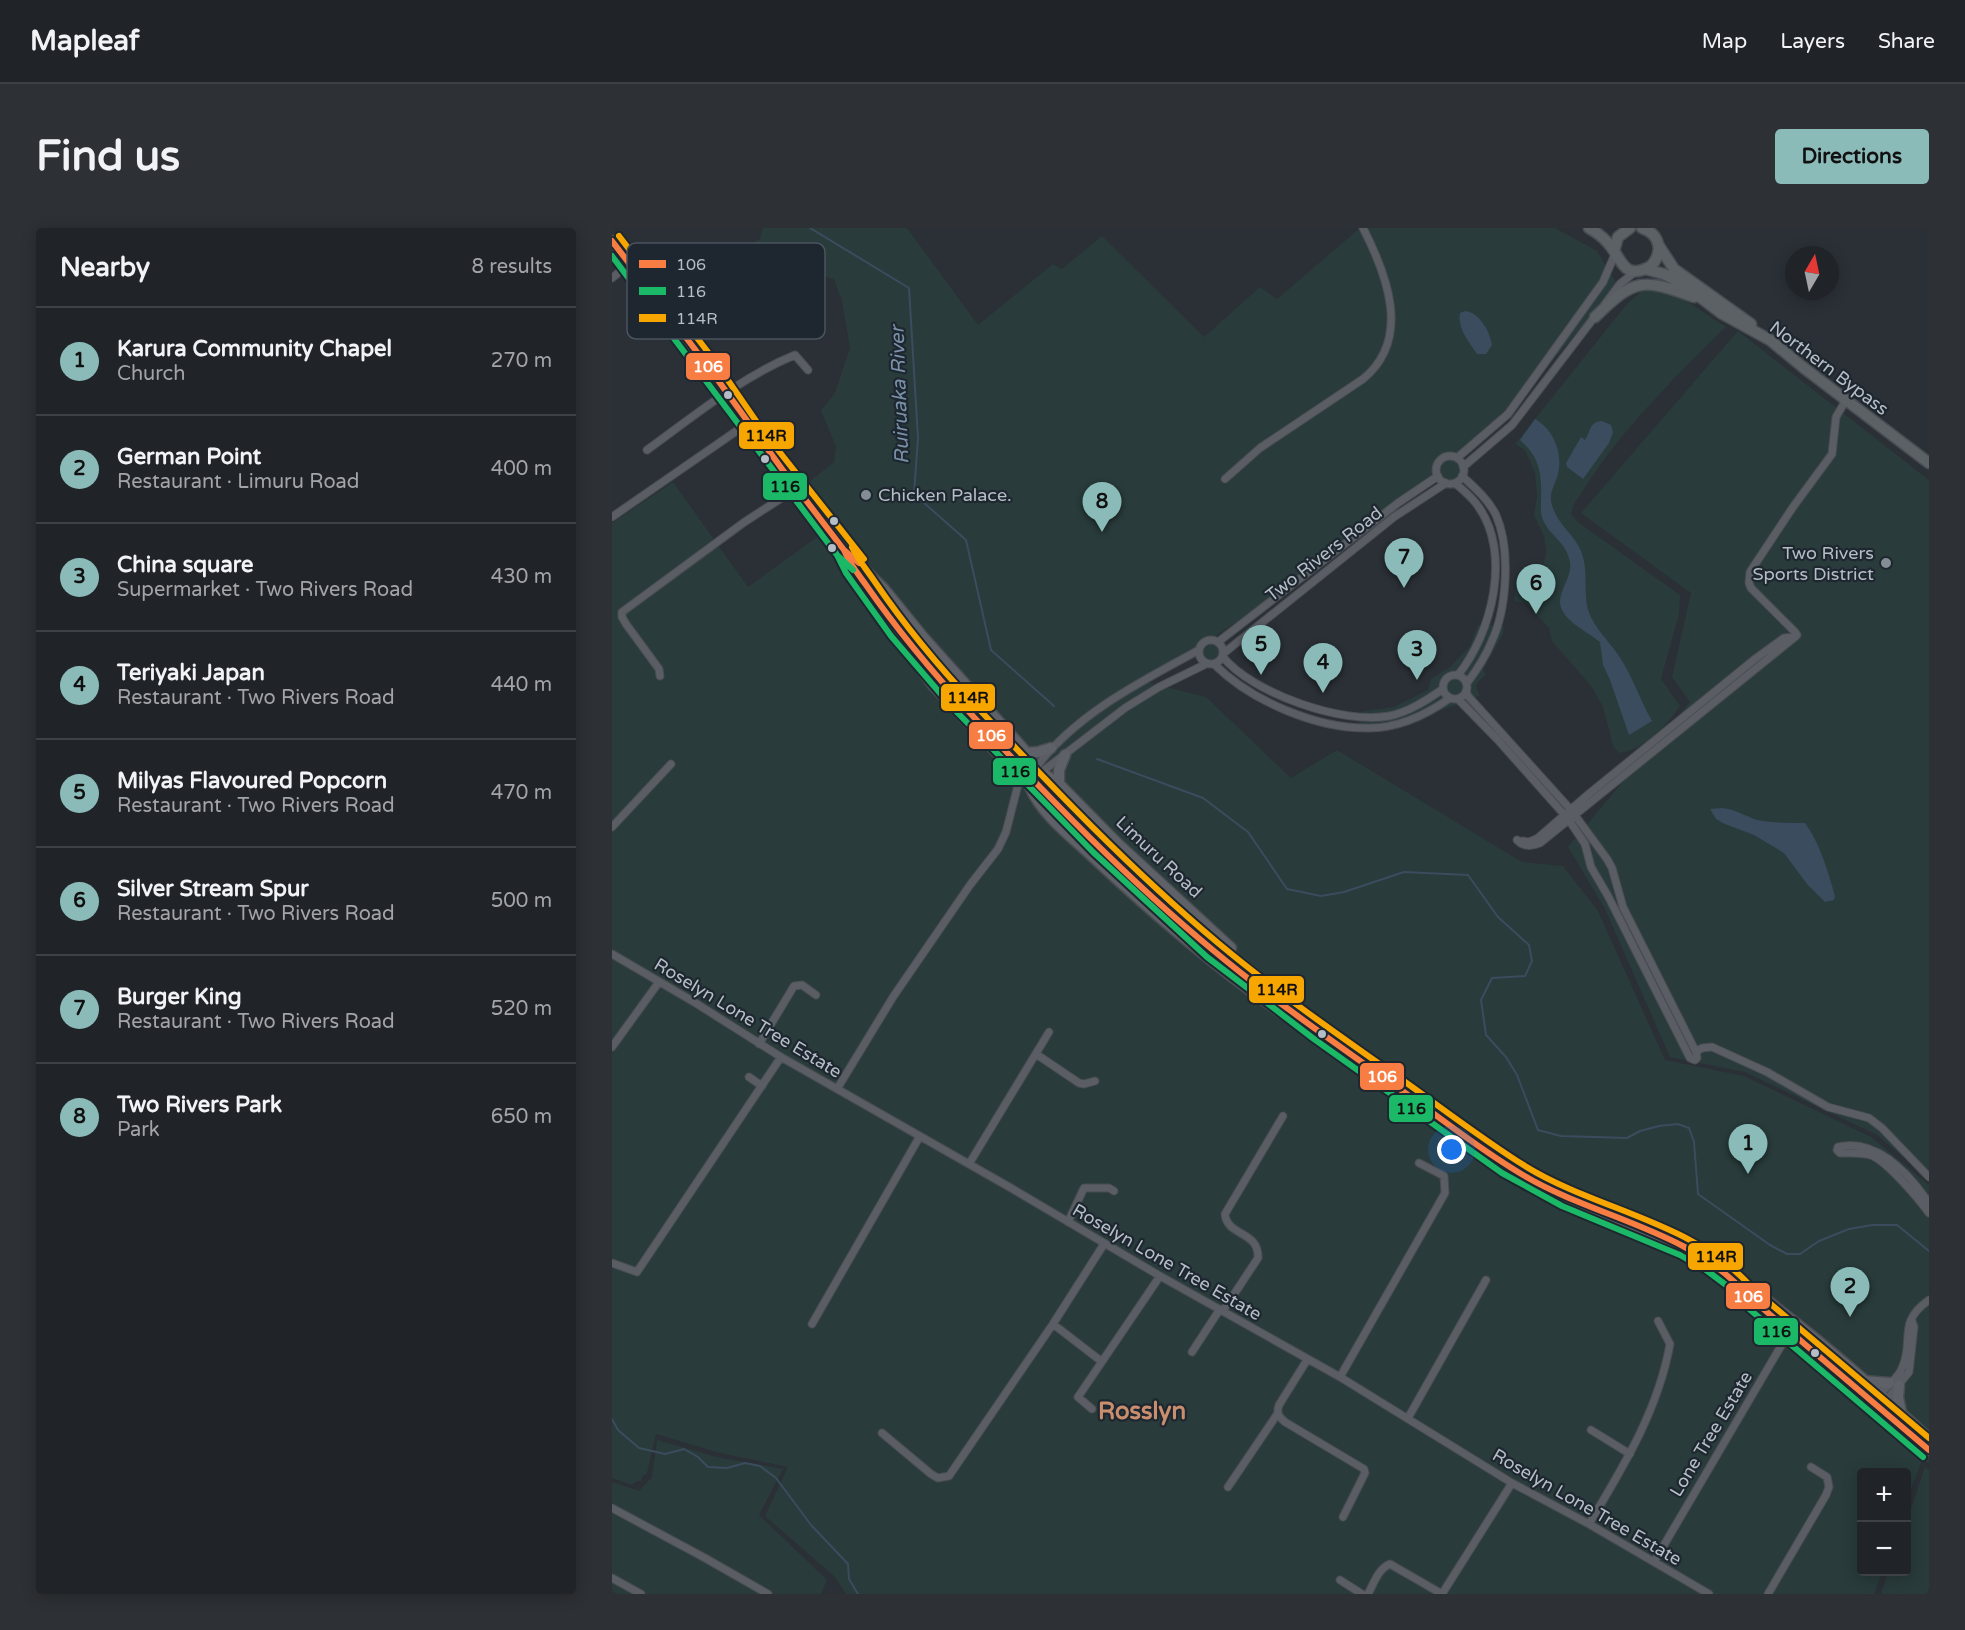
<!DOCTYPE html>
<html lang="en">
<head>
<meta charset="utf-8">
<style>
	:root { --surface:#202428; --page:#2d3034; --text:#f1f3f6; --muted:#a2a4a8; --line:#3d4145; --accent:#8bbbb9 }
	body { margin:0; font-family:"Varela Round",sans-serif; background:var(--page); color:var(--text) }
	.controls { position:absolute; right:18px; bottom:18px; display:grid; overflow:hidden; border-radius:6px; box-shadow:0 3px 15px #0003 }
	.controls button { width:54px; height:54px; display:grid; place-items:center; padding:0; border:0; border-bottom:2px solid var(--line); background:var(--surface); color:var(--text); font:30px sans-serif }
	.compass { position:absolute; left:1173px; top:18px; width:54px; height:54px; border-radius:50%; background:var(--surface); box-shadow:0 3px 15px #0003; rotate:9deg }
	.you { position:absolute; left:840px; top:922px; width:21px; height:21px; margin:-15px; border:4px solid #fff; border-radius:50%; background:#1a73e8; box-shadow:0 0 0 9px #1a73e833 }
	.badge { display:grid; place-items:center; width:39px; height:39px; border-radius:50%; background:var(--accent); color:#111; font-size:20px; font-weight:700 }
	.pin { position:absolute; translate:-50% -50px; filter:drop-shadow(0 2px 3px #0008) }
	.pin::after { content:''; position:absolute; top:32px; width:21px; height:18px; background:inherit; clip-path:polygon(0 0,100% 0,50% 100%) }
	.list { margin:0; padding:0; list-style:none }
	h2 { display:flex; justify-content:space-between; align-items:center; height:78px; margin:0; padding:0 24px; font-size:26px }
	h2 small { font-size:20px; font-weight:400; color:var(--muted) }
	.list li { display:grid; grid-template-columns:39px 1fr auto; gap:18px; align-items:center; box-sizing:border-box; height:108px; padding:0 24px; border-top:2px solid var(--line) }
	.list b { display:block; font-size:22px; white-space:nowrap }
	.list p { margin:0; font-size:20px; white-space:nowrap; color:var(--muted) }
	.list em { font-size:20px; font-style:normal; color:var(--muted) }
	.map { position:relative; flex:none; width:1317px; height:1366px; overflow:hidden; border-radius:6px }
	header { display:flex; align-items:center; gap:36px; box-sizing:border-box; height:84px; padding:0 30px; background:var(--surface); border-bottom:2px solid var(--line) }
	header strong { font-size:28px }
	nav { display:flex; gap:33px; margin-inline-start:auto; font-size:21px }
	.intro { display:flex; align-items:center; justify-content:space-between; box-sizing:border-box; height:144px; padding:0 36px }
	h1 { margin:0; font-size:42px }
	.button { padding:15px 27px; border-radius:6px; background:var(--accent); color:#111; font-size:21px; font-weight:700 }
	main { display:flex; gap:36px; padding:0 36px }
	aside { flex:1; background:var(--surface); border-radius:6px; box-shadow:0 3px 15px #0003 }
	.map>svg:first-child { display:block }
	.green { fill:#293b3b }
	.water { fill:#3b4c5e }
	.lines { fill:none; stroke-linecap:round; stroke-linejoin:round }
	.stream { stroke:#3b4c5e; stroke-width:2 }
	.street-casing { stroke:#484c51; stroke-width:9 }
	.secondary-casing { stroke:#484c51; stroke-width:13 }
	.primary-casing { stroke:#484d53; stroke-width:13 }
	.street { stroke:#5a5e64; stroke-width:7 }
	.secondary { stroke:#5e6268; stroke-width:10 }
	.primary { stroke:#5c6166; stroke-width:10 }
	.secondary-bridge-casing { stroke:#484c51; stroke-width:13; stroke-linecap:butt }
	.secondary-bridge { stroke:#5e6268; stroke-width:10 }
	.bus-1-casing { stroke:#1e2730; stroke-width:10 }
	.bus-2-casing { stroke:#1e2730; stroke-width:10 }
	.bus-3-casing { stroke:#1e2730; stroke-width:10 }
	.bus-1 { stroke:#f77d43; stroke-width:6 }
	.bus-2 { stroke:#1ab867; stroke-width:6 }
	.bus-3 { stroke:#f7a600; stroke-width:6 }
	.bus-dot { fill:#b5bdc6; stroke:#1e2730; stroke-width:2 }
	.poi-dot { fill:#848c94; stroke:#1e2730; stroke-width:2 }
	.labels { text-anchor:middle; dominant-baseline:central; stroke-width:4.5; stroke-linejoin:round; paint-order:stroke }
	.street-label { font-size:18px; fill:#b5bdc6; stroke:#1e2730 }
	.poi-label { font-size:18px; fill:#b5bdc6; stroke:#1e2730; text-anchor:start }
	.water-label { font-size:20px; font-style:italic; fill:#7990a7; stroke:#1e2730 }
	.district-label { font-size:24px; font-weight:bold; fill:#c98e6d; stroke:#1e2730 }
	.key { fill:#1e2730; stroke:#4b545d; stroke-width:1.5 }
	.key-label { font-size:16px; fill:#b5bdc6 }
	.line-badge { stroke:#1e2730; stroke-width:2 }
	.badge-label { font-size:16px; text-anchor:middle; font-weight:bold; fill:#fff }
	.pale-badge-label { font-size:16px; text-anchor:middle; font-weight:bold; fill:#111 }
</style>
</head>
<body>
<header>
<strong>Mapleaf</strong>
<nav><a>Map</a><a>Layers</a><a>Share</a></nav>
</header>
<div class="intro"><h1>Find us</h1><a class="button">Directions</a></div>
<main>
<aside>
<h2>Nearby<small>8 results</small></h2>
<ul class="list">
<li><span class="badge">1</span><div><b>Karura Community Chapel</b><p>Church</p></div><em>270 m</em></li>
<li><span class="badge">2</span><div><b>German Point</b><p>Restaurant · Limuru Road</p></div><em>400 m</em></li>
<li><span class="badge">3</span><div><b>China square</b><p>Supermarket · Two Rivers Road</p></div><em>430 m</em></li>
<li><span class="badge">4</span><div><b>Teriyaki Japan</b><p>Restaurant · Two Rivers Road</p></div><em>440 m</em></li>
<li><span class="badge">5</span><div><b>Milyas Flavoured Popcorn</b><p>Restaurant · Two Rivers Road</p></div><em>470 m</em></li>
<li><span class="badge">6</span><div><b>Silver Stream Spur</b><p>Restaurant · Two Rivers Road</p></div><em>500 m</em></li>
<li><span class="badge">7</span><div><b>Burger King</b><p>Restaurant · Two Rivers Road</p></div><em>520 m</em></li>
<li><span class="badge">8</span><div><b>Two Rivers Park</b><p>Park</p></div><em>650 m</em></li>
</ul>
</aside>
<div class="map">
<svg width="1317" height="1366" viewBox="0 0 1317 1366">
	<rect width="100%" height="100%" fill="#2a3036"/>
	<!-- green -->
	<path class="green" d="M151 0H295L366 97 441 36 450 41 490 8 592 109 648 59 665 71 748 0H943L985 23 1006 58 910 167 840 230 847 234 849 239 846 250C837 256 830 252 826 243L807 261 691 348 598 412 605 415 610 422C609 443 586 439 589 418L534 454 594 469 679 550 725 522 910 634 951 638 986 683 1053 832 1132 848 1259 909 1317 957V1235L1310 1233 1295 1271 1294 1244H1250V1344H1270L1262 1366H234L223 1349 153 1288 176 1239 108 1225 44 1206 35 1245 29 1250 30 1253H25L20 1257 0 1250V295L61 254 136 359 223 296 192 258 222 234 224 219 209 182 223 165 238 120 230 73 222 51C213 49 203 44 194 44 169 42 148 58 124 42L137 17 148 11Z
		M1043 61 1070 70 1114 99C1065 147 1011 200 974 258 968 268 961 274 959 286L967 295 1068 367 1067 386 1049 451 1068 478C1055 497 1031 523 1007 525L1001 518 991 479 980 459 940 413 937 400 914 375 902 373 904 358 917 354 930 342 934 325 932 308 922 287 925 268 923 245 913 222 903 216 1014 77 1029 64Z
		M1126 103 1317 252V951L1265 907 1133 844 1058 829 993 681 956 619 1078 474 1060 449 1079 365 969 285Z
		M866 397 892 398 891 406 871 442 874 447 867 453 864 458 868 468 858 471 854 477C835 475 822 488 805 494 787 501 768 503 749 504L748 484 782 479 816 462 819 451 838 439 858 418Z
		M45 1212 105 1229 171 1241 147 1287 215 1352 209 1366H0V1254L27 1263 40 1249Z
		M1313 1239 1317 1242V1366H1269L1276 1344H1294L1295 1292Z"/>
	<!-- water -->
	<path class="water" d="M853 83C867 84 878 103 880 117L874 126H865C857 114 845 100 848 85Z
		M923 191C942 202 951 225 946 246 943 257 936 266 940 277 945 296 962 306 969 323 977 343 971 363 976 382 982 400 997 413 1007 428 1021 449 1028 472 1040 493L1017 507 998 452 991 437 988 414C976 404 957 396 950 382 942 366 961 351 958 334 955 315 938 308 931 292 928 285 929 277 929 270 930 244 927 229 908 212Z
		M990 193 999 197 1001 204 997 215 971 251 955 239 954 235 969 209 973 212C979 203 977 194 990 193Z
		M1110 580C1123 581 1133 588 1145 592 1161 595 1177 595 1193 595 1208 615 1216 644 1223 668L1222 672 1213 674 1195 656 1172 625 1142 607 1113 596 1104 591 1098 581Z"/>
	<g class="lines">
		<!-- stream -->
		<path class="stream" d="M198 0 297 60 306 210 302 266 354 312 379 422 442 478
			M485 531 591 570 636 604 675 661 709 668 732 664 792 644 856 647 886 689 917 717 920 733 913 748 880 750 869 772 874 807 894 829 905 847 926 902 949 908 1015 910 1028 903 1047 898 1066 896 1077 900 1082 914 1086 966 1158 1017 1175 1026H1188L1207 1013 1237 1001 1260 997H1285L1317 1023
			M0 1191 6 1202 27 1220 53 1226 72 1221 86 1229 96 1239 115 1240 133 1235 148 1238 164 1250 199 1297 236 1336 237 1351 246 1366"/>
		<defs>
			<path id="street" d="M0 50 17 36
				M993 76 1008 56 1024 43
				M35 222C82 188 129 149 183 127L196 142
				M824 242a14 14 0 1 1 28 0a14 14 0 1 1-28 0Z
				M845 230 896 186 991 54 1003 26
				M851 239 900 197 984 87
				M850 248C863 260 876 271 884 287 899 321 895 382 879 415 873 430 864 443 855 455
				M613 251 648 220 751 151C800 111 775 47 751 0
				M843 255C851 262 860 269 866 278 900 325 880 405 846 447
				M0 289 136 195
				M1183 409 1185 407 1183 404 1139 360 1137 355 1138 344 1181 279 1220 226 1224 189 1234 172
				M587 424a12 12 0 1 1 24 0a12 12 0 1 1-24 0Z
				M606 414 786 275 826 248
				M612 425 782 289 834 255
				M611 429C640 465 731 497 777 488 797 484 815 472 831 461
				M602 436C639 473 705 501 757 500 787 500 814 487 838 470
				M831 459a12 12 0 1 1 24 0a12 12 0 1 1-24 0Z
				M48 448 47 441 14 396 10 389V384L131 295 185 260
				M846 471 886 512 957 592 973 616 979 639 996 668 1078 830 1083 832 1085 830 1084 824 1011 679 1000 640 995 631 959 582 856 468 854 463
				M426 537C466 485 530 453 587 422
				M431 543 513 480 547 459 594 436
				M0 599 59 536
				M905 612C912 619 919 619 928 615L1183 409
				M910 613 917 614 926 610 978 565 1143 431 1172 410 1183 409
				M0 726 82 774 169 829 399 960 548 1048 728 1149 900 1255 977 1296 1097 1366
				M147 816 182 758 190 757 204 767
				M0 819 47 754
				M1084 824 1090 820 1100 819 1155 844 1216 879 1257 890 1270 900 1317 949
				M424 826 467 855 472 856 483 853
				M137 849 150 858
				M225 861 281 769 358 657 386 621 394 604 408 549
				M1226 919 1225 922 1228 925C1238 925 1252 924 1261 928 1277 936 1306 970 1317 985
				M1226 919C1265 910 1297 946 1317 975
				M357 936 437 804
				M456 994 472 960H497L502 963
				M0 1035 25 1044 169 829
				M611 1083 646 1030C647 1002 615 1009 613 986L671 888
				M200 1096 308 908
				M441 1096 489 1133
				M580 1124 608 1081
				M695 1132 667 1177C664 1185 667 1189 673 1194L752 1241 753 1245 731 1289
				M728 1149 833 965 832 948 807 935
				M1266 1169C1273 1159 1286 1151 1290 1140 1303 1113 1284 1095 1317 1072
				M1273 1174 1297 1144 1302 1099 1300 1093
				M480 1181 466 1169 548 1048
				M796 1190 874 1052
				M979 1202 1018 1226
				M270 1205 319 1246 326 1250 337 1248 441 1096 492 1016
				M616 1259 666 1185
				M0 1280 93 1330 156 1366
				M977 1296C1011 1239 1046 1183 1058 1116L1046 1093
				M1042 1334 1179 1101
				M0 1350 29 1366
				M728 1352 750 1366
				M756 1366C762 1355 766 1341 778 1336L830 1366 900 1255
				M1156 1366 1214 1267 1217 1259 1215 1249 1199 1239"/>
			<path id="secondary" d="M0 13 232 322 272 361 311 409 415 525 422 536
				M235 330 279 395 329 454 407 538
				M288 392 329 443
				M308 439 321 457 408 549
				M415 525 426 524 439 520
				M432 546 447 556 505 615 619 720
				M447 556V542L453 527
				M418 559C431 588 459 608 482 630 547 691 616 750 691 799
				M438 569C493 625 550 680 612 730 702 804 800 869 896 936L932 959 1089 1028 1130 1058 1135 1067 1317 1222
				M607 718 651 753
				M1130 1058C1146 1062 1159 1076 1172 1086 1223 1125 1270 1167 1317 1211
				M1252 1153 1277 1155
				M1287 1158 1286 1169 1289 1184"/>
			<path id="primary" d="M977 0C984 4 991 9 996 15 1010 30 1011 54 1039 38 1052 24 1048 6 1030 0
				M1047 18 1062 41 1139 96
				M1002 23 1006 9 1018 0
				M1033 41 1052 46 1071 56 1109 85 1158 112 1192 140 1317 235
				M983 89C1023 50 1030 50 1082 69"/>
		</defs>
		<!-- street casing -->
		<use href="#street" class="street-casing"/>
		<!-- secondary casing -->
		<use href="#secondary" class="secondary-casing"/>
		<!-- primary casing -->
		<use href="#primary" class="primary-casing"/>
		<!-- street -->
		<use href="#street" class="street"/>
		<!-- secondary -->
		<use href="#secondary" class="secondary"/>
		<!-- primary -->
		<use href="#primary" class="primary"/>
		<defs>
			<path id="secondary-bridge" d="M412 532 442 564
				M407 538 438 569"/>
		</defs>
		<!-- secondary-bridge casing -->
		<use href="#secondary-bridge" class="secondary-bridge-casing"/>
		<!-- secondary-bridge -->
		<use href="#secondary-bridge" class="secondary-bridge"/>
		<defs>
			<path id="bus-1" d="M0 13 95 137 170 241 232 322 247 335
				M232 322C237 335 246 346 254 357 286 403 321 445 359 486 436 569 515 651 602 723 662 773 726 817 789 862 830 891 868 922 911 947 983 990 1079 1002 1135 1067L1317 1222"/>
			<path id="bus-2" d="M0 28 225 327 241 342
				M224 325 234 345 279 408 340 479 481 624 595 729 702 811 890 945 950 978 1068 1027 1094 1042 1114 1057 1129 1074 1311 1229"/>
			<path id="bus-3" d="M7 8 102 132 151 203 252 331
				M240 319C246 332 255 342 263 354 293 398 327 439 364 478 441 560 519 642 606 715 667 766 732 811 796 856 835 884 873 913 913 938 986 983 1084 994 1141 1061L1317 1210"/>
		</defs>
		<!-- bus-1 casing -->
		<use href="#bus-1" class="bus-1-casing"/>
		<!-- bus-2 casing -->
		<use href="#bus-2" class="bus-2-casing"/>
		<!-- bus-3 casing -->
		<use href="#bus-3" class="bus-3-casing"/>
		<!-- bus-1 -->
		<use href="#bus-1" class="bus-1"/>
		<!-- bus-2 -->
		<use href="#bus-2" class="bus-2"/>
		<!-- bus-3 -->
		<use href="#bus-3" class="bus-3"/>
	</g>
	<!-- markers -->
	<g class="bus-dot">
		<circle cx="116" cy="167" r="5"/>
		<circle cx="153" cy="231" r="5"/>
		<circle cx="222" cy="293" r="5"/>
		<circle cx="220" cy="320" r="5"/>
		<circle cx="710" cy="806" r="5"/>
		<circle cx="1203" cy="1125" r="5"/>
	</g>
	<g class="poi-dot">
		<circle cx="254" cy="267" r="6"/>
		<circle cx="1274" cy="335" r="6"/>
	</g>
	<g class="labels">
		<!-- street labels -->
		<g class="street-label">
			<text transform="translate(1217 140) rotate(37)">Northern Bypass</text>
			<text transform="translate(712 326) rotate(-38)">Two Rivers Road</text>
			<text transform="translate(547 629) rotate(43)">Limuru Road</text>
			<text transform="translate(136 790) rotate(31)">Roselyn Lone Tree Estate</text>
			<text transform="translate(555 1034) rotate(30)">Roselyn Lone Tree Estate</text>
			<text transform="translate(1099 1206) rotate(-59)">Lone Tree Estate</text>
			<text transform="translate(975 1279) rotate(30)">Roselyn Lone Tree Estate</text>
		</g>
		<!-- poi labels -->
		<g class="poi-label">
			<text x="266" y="267">Chicken Palace.</text>
			<text x="1262" y="325" text-anchor="end">Two Rivers<tspan x="1262" dy="21">Sports District</tspan></text>
		</g>
		<!-- water labels -->
		<g class="water-label">
			<text transform="translate(288 167) rotate(-92)">Ruiruaka River</text>
		</g>
		<!-- district labels -->
		<g class="district-label">
			<text x="530" y="1183">Rosslyn</text>
		</g>
	</g>
	<!-- legend -->
	<rect x="15" y="15" width="198" height="96" rx="9" class="key"/>
	<rect x="27" y="32" width="27" height="8" fill="#f77d43"/>
	<rect x="27" y="59" width="27" height="8" fill="#1ab867"/>
	<rect x="27" y="86" width="27" height="8" fill="#f7a600"/>
	<g class="key-label">
		<text x="64" y="42">106</text>
		<text x="64" y="69">116</text>
		<text x="64" y="96">114R</text>
	</g>
	<g class="line-badge">
		<rect x="73" y="124" width="46" height="29" rx="6" fill="#f77d43"/>
		<rect x="126" y="193" width="57" height="29" rx="6" fill="#f7a600"/>
		<rect x="150" y="244" width="46" height="29" rx="6" fill="#1ab867"/>
		<rect x="328" y="455" width="56" height="29" rx="6" fill="#f7a600"/>
		<rect x="356" y="493" width="46" height="29" rx="6" fill="#f77d43"/>
		<rect x="380" y="529" width="45" height="29" rx="6" fill="#1ab867"/>
		<rect x="636" y="747" width="57" height="29" rx="6" fill="#f7a600"/>
		<rect x="747" y="834" width="46" height="29" rx="6" fill="#f77d43"/>
		<rect x="776" y="866" width="46" height="29" rx="6" fill="#1ab867"/>
		<rect x="1075" y="1014" width="57" height="29" rx="6" fill="#f7a600"/>
		<rect x="1113" y="1054" width="46" height="28" rx="6" fill="#f77d43"/>
		<rect x="1141" y="1089" width="46" height="29" rx="6" fill="#1ab867"/>
	</g>
	<g class="badge-label">
		<text x="96" y="144">106</text>
		<text x="379" y="513">106</text>
		<text x="770" y="854">106</text>
		<text x="1136" y="1074">106</text>
	</g>
	<g class="pale-badge-label">
		<text x="154" y="213">114R</text>
		<text x="173" y="264">116</text>
		<text x="356" y="475">114R</text>
		<text x="403" y="549">116</text>
		<text x="665" y="767">114R</text>
		<text x="799" y="886">116</text>
		<text x="1104" y="1034">114R</text>
		<text x="1164" y="1109">116</text>
	</g>
</svg>
<div class="controls">
<button>+</button>
<button>−</button>
</div>
<svg class="compass" viewBox="-18 -18 36 36"><path d="M0-13l5 13h-10z" fill="#e53935"/><path d="M0 13l5-13h-10z" fill="#a2a4a8"/></svg>
<div class="you"></div>
<div class="pin badge" style="left:1136px;top:946px">1</div>
<div class="pin badge" style="left:1238px;top:1089px">2</div>
<div class="pin badge" style="left:805px;top:452px">3</div>
<div class="pin badge" style="left:711px;top:465px">4</div>
<div class="pin badge" style="left:649px;top:447px">5</div>
<div class="pin badge" style="left:924px;top:386px">6</div>
<div class="pin badge" style="left:792px;top:360px">7</div>
<div class="pin badge" style="left:490px;top:304px">8</div>
</div>
</main>
</body>
</html>
